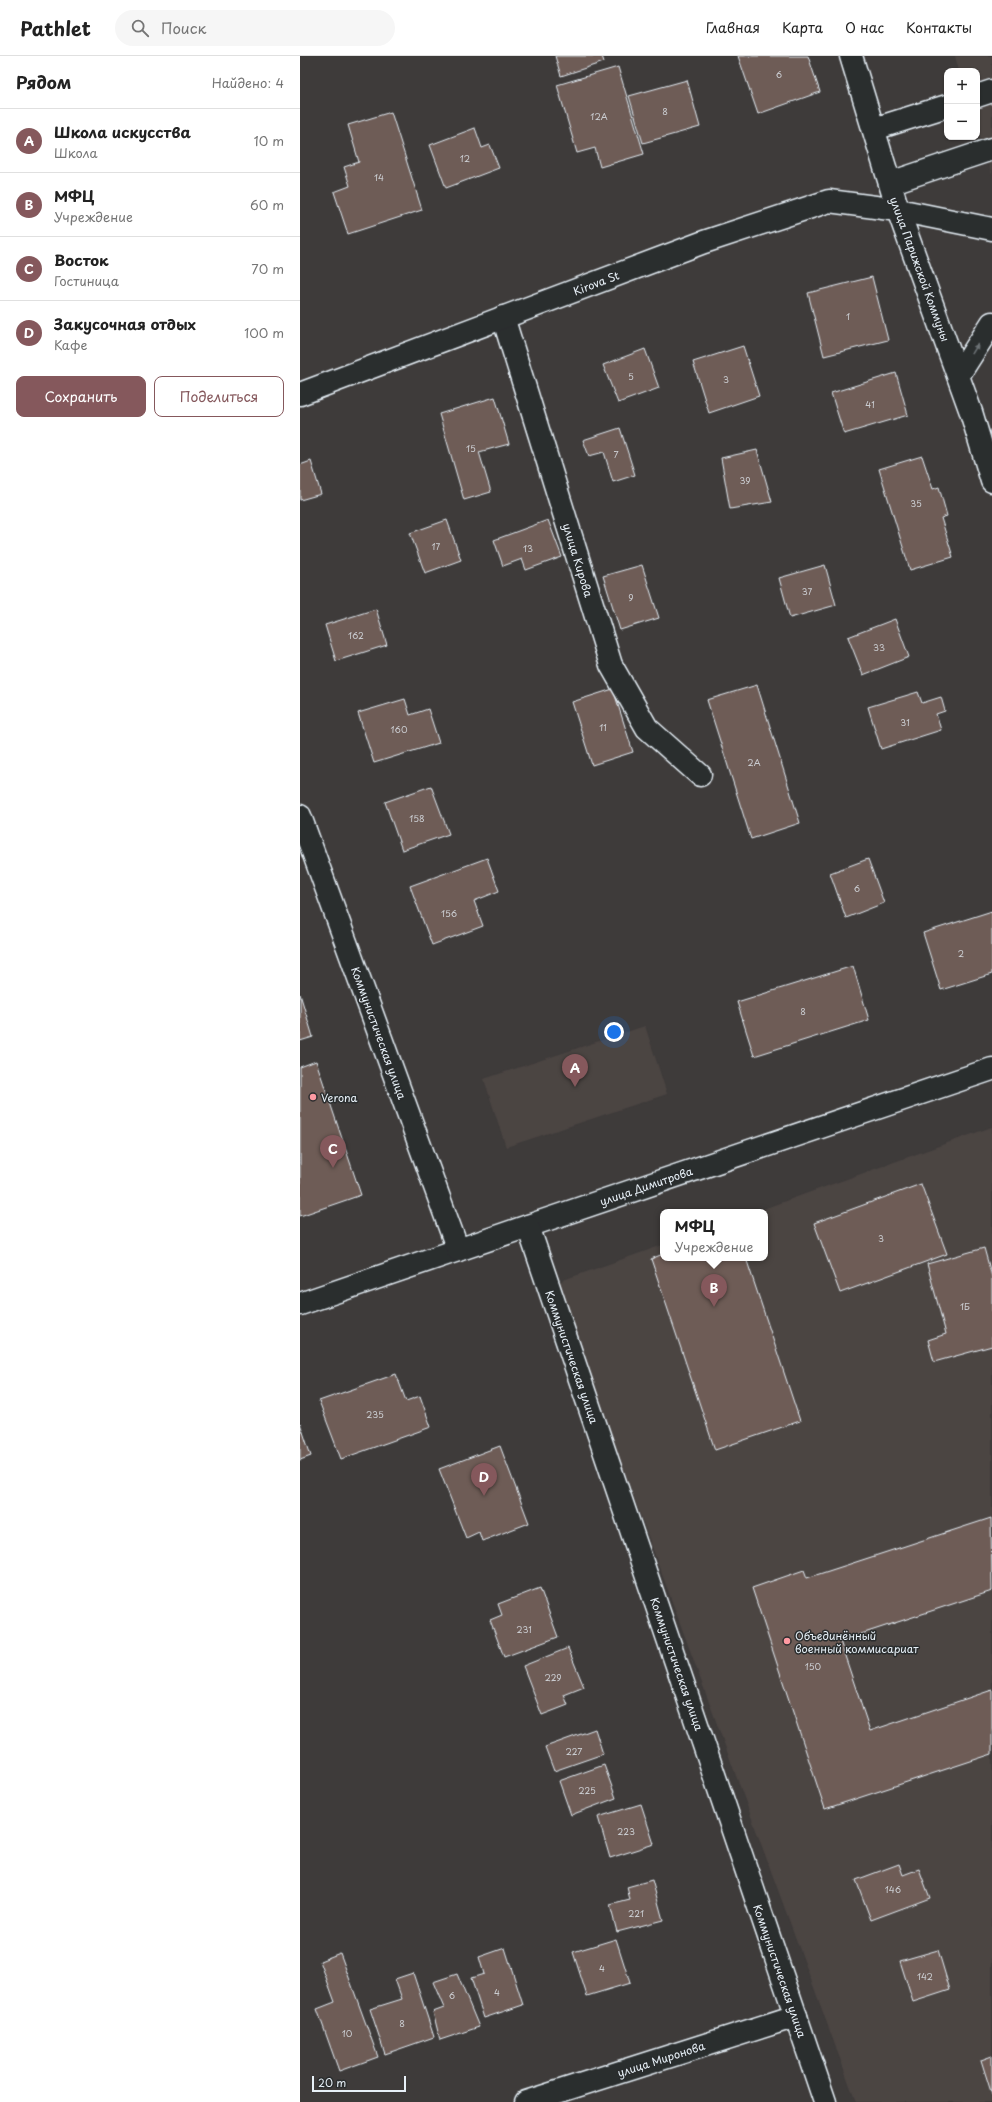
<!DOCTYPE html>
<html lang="ru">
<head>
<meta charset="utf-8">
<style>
	:root { --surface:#fff; --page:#f6f6f6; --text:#222; --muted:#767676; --line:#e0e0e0; --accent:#85585c }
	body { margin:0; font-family:"Playpen Sans",sans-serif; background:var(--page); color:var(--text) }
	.controls { position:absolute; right:12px; top:12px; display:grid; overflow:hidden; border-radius:8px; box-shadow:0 1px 3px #0004 }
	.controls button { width:36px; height:36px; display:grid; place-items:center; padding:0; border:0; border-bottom:1px solid var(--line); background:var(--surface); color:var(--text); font:20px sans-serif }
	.scale { position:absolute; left:12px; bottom:10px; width:94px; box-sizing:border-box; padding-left:4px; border:2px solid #e8f1f8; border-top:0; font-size:11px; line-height:14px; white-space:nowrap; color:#e8f1f8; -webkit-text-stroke:3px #2a2d2e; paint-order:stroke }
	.you { position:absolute; left:314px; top:976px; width:14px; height:14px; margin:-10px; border:3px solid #fff; border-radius:50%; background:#1a73e8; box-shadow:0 0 0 6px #1a73e833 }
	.badge { display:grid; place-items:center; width:26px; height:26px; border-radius:50%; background:var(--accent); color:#fff; font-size:13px; font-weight:700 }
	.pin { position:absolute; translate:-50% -33px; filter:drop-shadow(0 1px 2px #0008) }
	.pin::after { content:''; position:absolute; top:21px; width:14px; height:12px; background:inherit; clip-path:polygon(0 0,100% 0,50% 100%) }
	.popup { position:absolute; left:360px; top:1153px; width:108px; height:52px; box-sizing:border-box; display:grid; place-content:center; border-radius:8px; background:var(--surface); filter:drop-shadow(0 1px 3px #0005); font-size:13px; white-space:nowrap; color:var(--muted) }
	.popup b { font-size:15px; color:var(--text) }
	.popup::after { content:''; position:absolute; left:50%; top:100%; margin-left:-8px; border:8px solid transparent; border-top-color:var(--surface) }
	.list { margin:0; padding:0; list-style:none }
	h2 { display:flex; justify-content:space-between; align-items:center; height:52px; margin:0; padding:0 16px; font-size:17px }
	h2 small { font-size:13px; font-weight:400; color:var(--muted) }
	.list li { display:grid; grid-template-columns:26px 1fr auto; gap:12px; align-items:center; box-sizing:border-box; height:64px; padding:0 16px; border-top:1px solid var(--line) }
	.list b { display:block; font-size:15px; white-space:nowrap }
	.list p { margin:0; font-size:13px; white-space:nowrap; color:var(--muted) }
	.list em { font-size:13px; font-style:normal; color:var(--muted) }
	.actions { display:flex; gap:8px; padding:12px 16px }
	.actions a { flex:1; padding:9px 0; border:1px solid var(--accent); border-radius:8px; text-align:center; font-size:14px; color:var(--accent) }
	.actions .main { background:var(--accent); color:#fff }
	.icon { flex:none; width:22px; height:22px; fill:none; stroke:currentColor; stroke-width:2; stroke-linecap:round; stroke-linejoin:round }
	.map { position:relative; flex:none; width:692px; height:2046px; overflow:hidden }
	header { display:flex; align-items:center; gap:24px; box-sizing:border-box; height:56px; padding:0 20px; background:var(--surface); border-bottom:1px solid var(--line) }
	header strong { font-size:19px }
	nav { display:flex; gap:22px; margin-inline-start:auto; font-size:14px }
	.search { width:280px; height:36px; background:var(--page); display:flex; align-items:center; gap:10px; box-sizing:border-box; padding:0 14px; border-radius:22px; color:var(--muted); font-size:15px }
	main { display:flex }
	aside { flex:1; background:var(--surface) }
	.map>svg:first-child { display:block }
	.built { fill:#4c4543 }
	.building { fill:#6e5c57; stroke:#e8f1f8 }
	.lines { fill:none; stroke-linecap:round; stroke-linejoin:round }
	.street-casing { stroke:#e8f1f8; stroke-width:25 }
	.secondary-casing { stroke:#e8f1f8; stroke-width:25 }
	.street { stroke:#2a2d2e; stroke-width:22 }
	.secondary { stroke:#2a2d2e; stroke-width:22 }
	.oneway { fill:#6c7275 }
	.poi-dot { fill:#ff9aa2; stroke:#2a2d2e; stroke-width:1.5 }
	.labels { text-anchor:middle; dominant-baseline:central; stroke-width:3; stroke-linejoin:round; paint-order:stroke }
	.number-label { font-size:9px; fill:#caccd0 }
	.street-label { font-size:11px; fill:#e8f1f8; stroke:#2a2d2e }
	.poi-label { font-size:11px; fill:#e8f1f8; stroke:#2a2d2e; text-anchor:start }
</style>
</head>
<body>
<header>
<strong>Pathlet</strong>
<div class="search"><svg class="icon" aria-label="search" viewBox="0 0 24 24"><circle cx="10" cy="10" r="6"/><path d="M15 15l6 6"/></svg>Поиск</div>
<nav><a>Главная</a><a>Карта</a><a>О нас</a><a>Контакты</a></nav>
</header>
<main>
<aside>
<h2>Рядом<small>Найдено: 4</small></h2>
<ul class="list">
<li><span class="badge">A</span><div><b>Школа искусства</b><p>Школа</p></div><em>10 m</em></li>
<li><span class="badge">B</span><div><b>МФЦ</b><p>Учреждение</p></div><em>60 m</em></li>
<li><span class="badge">C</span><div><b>Восток</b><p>Гостиница</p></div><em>70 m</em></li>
<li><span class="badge">D</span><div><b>Закусочная отдых</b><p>Кафе</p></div><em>100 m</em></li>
</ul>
<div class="actions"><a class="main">Сохранить</a><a>Поделиться</a></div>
</aside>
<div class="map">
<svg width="692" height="2046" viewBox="0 0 692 2046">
	<rect width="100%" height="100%" fill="#3e3b3a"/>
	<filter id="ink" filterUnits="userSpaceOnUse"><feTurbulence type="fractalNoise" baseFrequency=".025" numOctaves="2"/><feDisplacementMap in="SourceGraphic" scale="8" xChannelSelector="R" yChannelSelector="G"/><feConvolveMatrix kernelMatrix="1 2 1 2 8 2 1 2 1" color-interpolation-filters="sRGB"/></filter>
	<g filter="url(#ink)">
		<!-- built -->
		<path class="built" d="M655 0H692V119L677 71V15H659Z
			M345 970 367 1038 206 1091 184 1023Z
			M692 1071V2046H556L255 1227 363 1189V1202H465V1156H455Z"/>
		<!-- building -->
		<path class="building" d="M255 0H302L304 6 261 20Z
			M438 0H508L520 36 458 58Z
			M318 11 344 98 300 111 295 92 277 97 257 29Z
			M387 24 400 71 343 87 329 40Z
			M91 56 122 154 48 178 34 136 50 130 44 111 59 106 48 69Z
			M175 72 182 92 190 89 199 112 146 132 130 89Z
			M572 221 588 284 524 300 508 237Z
			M443 290 459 340 409 357 393 306Z
			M345 293 359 332 318 347 303 309Z
			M596 317 608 359 544 378 531 337Z
			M195 341 209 388 179 396 191 436 164 444 139 358Z
			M320 372 335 419 313 426 304 396 289 400 283 384Z
			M457 394 472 446 430 453 421 402Z
			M622 400 633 433 639 431 647 460 641 462 653 501 610 514 579 413Z
			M11 405 21 438 0 444V409Z
			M147 464 161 504 125 517 110 477Z
			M248 464 262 501 226 514 222 503 203 510 194 484Z
			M342 509 359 562 320 574 303 520Z
			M525 509 536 549 490 562 479 522Z
			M76 553 87 589 36 605 25 569Z
			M595 563 609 601 563 619 548 581Z
			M457 629 500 767 451 783 407 644Z
			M313 633 333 696 292 709 272 646Z
			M618 636 622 647 641 641 645 655 636 658 641 674 581 693 568 651Z
			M105 643 110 659 128 653 139 687 74 707 58 657Z
			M131 730 149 778 102 794 85 746Z
			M187 802 199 835 174 845 183 870 132 889 110 830Z
			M568 803 584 847 546 862 530 817Z
			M692 855V918L641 934 623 877Z
			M553 910 569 964 454 1000 437 946Z
			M0 938 13 981 0 985Z
			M16 1005 61 1139 0 1160V1011Z
			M621 1128 647 1198 540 1237 514 1167Z
			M684 1192 692 1221V1290L634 1306 628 1284 646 1278 627 1208Z
			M363 1198V1202H446L500 1365 415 1394 351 1203Z
			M96 1318 106 1345 120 1340 131 1371 41 1403 19 1345Z
			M0 1367 11 1400 0 1404Z
			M200 1390 229 1467 182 1485 179 1476 166 1482 139 1413Z
			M691 1462 692 1535 540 1585 570 1675 692 1634V1698L525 1753 452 1532 504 1514 507 1522Z
			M240 1532 258 1581 204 1601 190 1564 202 1559 198 1548Z
			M268 1592 284 1631 264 1639 268 1649 242 1659 223 1610Z
			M295 1673 303 1698 254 1715 245 1691Z
			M304 1709 316 1742 271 1759 259 1725Z
			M341 1748 354 1788 310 1802 298 1761Z
			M599 1808 603 1819 619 1813 630 1842 571 1864 556 1824Z
			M352 1824 363 1864 317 1876 310 1849 330 1844 327 1831Z
			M316 1883 330 1927 287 1940 273 1896Z
			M205 1892 223 1949 184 1962 171 1922 184 1918 179 1901Z
			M638 1894 650 1934 613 1946 600 1905Z
			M40 1897 78 2001 39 2015 17 1953 35 1946 20 1905Z
			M113 1917 134 1981 85 1998 70 1953 102 1943 95 1923Z
			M157 1918 179 1971 140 1984 133 1956 144 1952 133 1926Z
			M692 2000V2039L681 2004Z"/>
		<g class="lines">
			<defs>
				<path id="street" d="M551 0 598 154 671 356 692 425
					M677 40 692 35
					M574 73 647 50
					M590 127 692 93
					M203 261 311 609 347 672 400 719
					M658 320 692 267
					M228 1170 692 1013
					M0 1248 158 1194
					M226 2046 496 1960"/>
				<path id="secondary" d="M0 338 404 186 529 145 598 154 692 173
					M0 760 158 1194 228 1170 525 2046"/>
			</defs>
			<!-- street casing -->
			<use href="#street" class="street-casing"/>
			<!-- secondary casing -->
			<use href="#secondary" class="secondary-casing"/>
			<!-- street -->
			<use href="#street" class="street"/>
			<!-- secondary -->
			<use href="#secondary" class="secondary"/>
		</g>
		<!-- one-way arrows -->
		<defs><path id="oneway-solid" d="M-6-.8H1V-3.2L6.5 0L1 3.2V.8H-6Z"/></defs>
		<use class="oneway" href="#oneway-solid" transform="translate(675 293) rotate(-58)"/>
	</g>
	<!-- markers -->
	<g class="poi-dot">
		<circle cx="13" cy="1041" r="4"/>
		<circle cx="487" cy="1585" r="4"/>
	</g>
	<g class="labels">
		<!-- number labels -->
		<g class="number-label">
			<text x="479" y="18">6</text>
			<text x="365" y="55">8</text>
			<text x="299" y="60">12А</text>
			<text x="165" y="102">12</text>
			<text x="79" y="121">14</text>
			<text x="548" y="260">1</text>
			<text x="331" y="320">5</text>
			<text x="426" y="323">3</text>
			<text x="570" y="348">41</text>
			<text x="171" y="392">15</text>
			<text x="316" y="398">7</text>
			<text x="445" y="424">39</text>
			<text x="616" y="447">35</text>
			<text x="136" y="490">17</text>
			<text x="228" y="492">13</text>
			<text x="507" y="535">37</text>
			<text x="331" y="541">9</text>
			<text x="56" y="579">162</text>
			<text x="579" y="591">33</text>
			<text x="605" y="666">31</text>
			<text x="303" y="671">11</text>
			<text x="99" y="673">160</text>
			<text x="454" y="706">2А</text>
			<text x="117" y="762">158</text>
			<text x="557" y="832">6</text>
			<text x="149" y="857">156</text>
			<text x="661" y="897">2</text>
			<text x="503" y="955">8</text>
			<text x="581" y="1182">3</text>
			<text x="665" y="1250">1Б</text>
			<text x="75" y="1358">235</text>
			<text x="224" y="1573">231</text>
			<text x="513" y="1610">150</text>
			<text x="253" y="1621">229</text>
			<text x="274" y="1695">227</text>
			<text x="287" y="1734">225</text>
			<text x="326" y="1775">223</text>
			<text x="593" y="1833">146</text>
			<text x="336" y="1857">221</text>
			<text x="302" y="1912">4</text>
			<text x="625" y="1920">142</text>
			<text x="197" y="1936">4</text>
			<text x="152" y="1939">6</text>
			<text x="102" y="1967">8</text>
			<text x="47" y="1977">10</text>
		</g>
		<!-- street labels -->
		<g class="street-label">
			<text transform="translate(620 213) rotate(70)">улица Парижской Коммуны</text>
			<text transform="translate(296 227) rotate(-21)">Kirova St</text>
			<text transform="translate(278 504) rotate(73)">улица Кирова</text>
			<text transform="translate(79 977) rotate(70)">Коммунистическая улица</text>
			<text transform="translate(346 1130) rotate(-19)">улица Димитрова</text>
			<text transform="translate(272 1301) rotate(71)">Коммунистическая улица</text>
			<text transform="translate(377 1608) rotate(71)">Коммунистическая улица</text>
			<text transform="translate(480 1915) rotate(71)">Коммунистическая улица</text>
			<text transform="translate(361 2003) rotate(-18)">улица Миронова</text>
		</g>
		<!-- poi labels -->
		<g class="poi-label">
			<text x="21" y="1041">Verona</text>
			<text x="495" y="1579">Объединённый<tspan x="495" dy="13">военный коммисариат</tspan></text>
		</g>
	</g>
</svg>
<div class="controls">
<button>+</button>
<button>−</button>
</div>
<div class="scale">20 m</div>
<div class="you"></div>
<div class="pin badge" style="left:275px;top:1031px">A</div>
<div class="pin badge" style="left:414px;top:1251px">B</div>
<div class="popup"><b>МФЦ</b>Учреждение</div>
<div class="pin badge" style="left:33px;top:1112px">C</div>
<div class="pin badge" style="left:184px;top:1440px">D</div>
</div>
</main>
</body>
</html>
